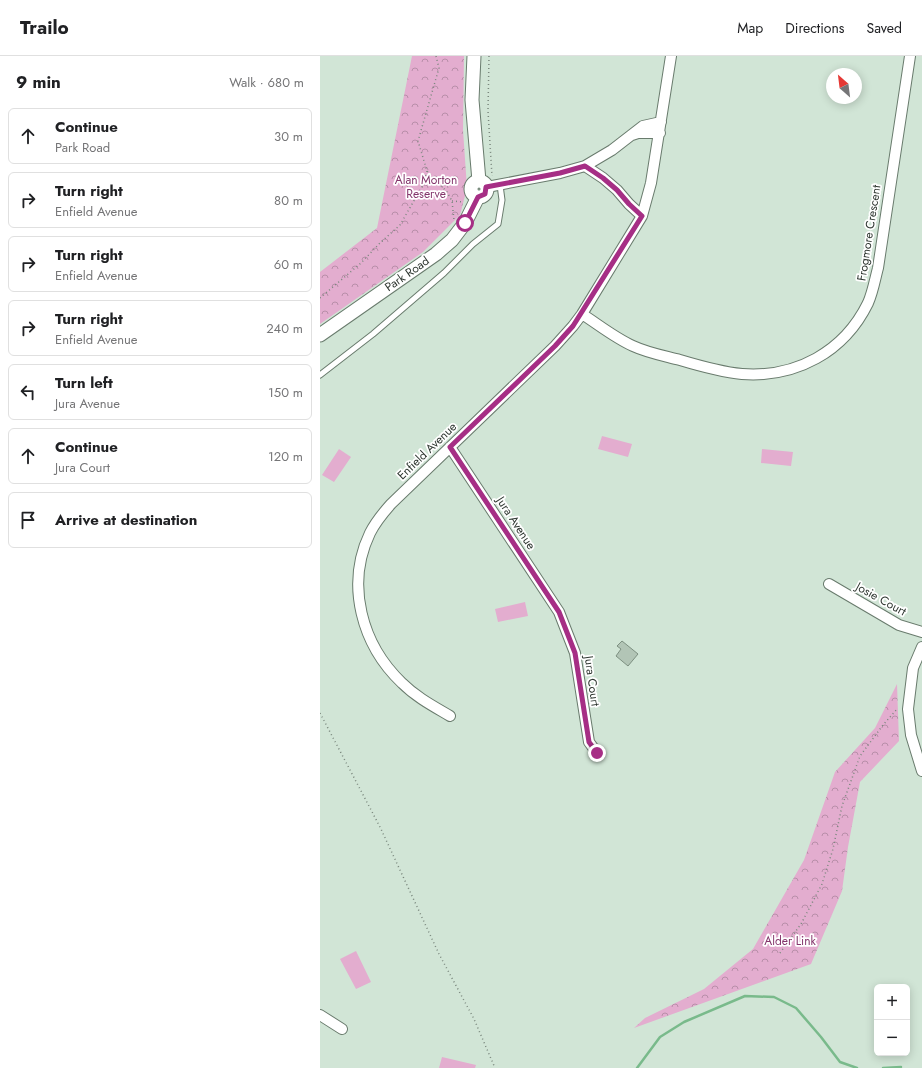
<!DOCTYPE html>
<html lang="en">
<head>
<meta charset="utf-8">
<style>
	:root { --surface:#fff; --page:#f6f6f6; --text:#202124; --muted:#757577; --line:#e0e0e0 }
	body { margin:0; font-family:Jost,sans-serif; background:var(--page); color:var(--text) }
	.controls { position:absolute; right:12px; bottom:12px; display:grid; overflow:hidden; border-radius:6px; box-shadow:0 2px 10px #0003 }
	.controls button { width:36px; height:36px; display:grid; place-items:center; padding:0; border:0; border-bottom:1px solid var(--line); background:var(--surface); color:var(--text); font:20px sans-serif }
	.compass { position:absolute; left:506px; top:12px; width:36px; height:36px; border-radius:50%; background:var(--surface); box-shadow:0 2px 10px #0003; rotate:332deg }
	.stop { position:absolute; width:12px; height:12px; margin:-9px; border:3px solid #a62e85; border-radius:50%; background:#fff }
	.stop.end { background:#a62e85; border-color:#fff; box-shadow:0 1px 4px #0008 }
	.list { margin:0; padding:0; list-style:none }
	h2 { display:flex; justify-content:space-between; align-items:center; height:52px; margin:0; padding:0 16px; font-size:17px }
	h2 small { font-size:13px; font-weight:400; color:var(--muted) }
	.list li { display:grid; grid-template-columns:26px 1fr auto; gap:12px; align-items:center; box-sizing:border-box; height:56px; margin:0 8px 8px; padding:0 8px; border:1px solid var(--line); border-radius:6px }
	.list b { display:block; font-size:15px; white-space:nowrap }
	.list p { margin:0; font-size:13px; white-space:nowrap; color:var(--muted) }
	.list em { font-size:13px; font-style:normal; color:var(--muted) }
	.icon { flex:none; width:22px; height:22px; fill:none; stroke:currentColor; stroke-width:2; stroke-linecap:round; stroke-linejoin:round }
	.map { position:relative; flex:none; width:602px; height:1012px; overflow:hidden }
	header { display:flex; align-items:center; gap:24px; box-sizing:border-box; height:56px; padding:0 20px; background:var(--surface); border-bottom:1px solid var(--line) }
	header strong { font-size:19px }
	nav { display:flex; gap:22px; margin-inline-start:auto; font-size:14px }
	main { display:flex }
	aside { flex:1; background:var(--surface) }
	.map>svg:first-child { display:block }
	.green { fill:#e3adcf }
	.forest { fill:url(#forest-crowns) }
	.lines { fill:none; stroke-linecap:round; stroke-linejoin:round }
	.stream { stroke:#79ba8b; stroke-width:2.5 }
	.building { fill:#b2c5b6; stroke:#7d9081 }
	.service-casing { stroke:#697b6d; stroke-width:7 }
	.minor-casing { stroke:#697b6d; stroke-width:12 }
	.tertiary-casing { stroke:#697b6d; stroke-width:15 }
	.path { stroke:#7a877d; stroke-width:1.5; stroke-dasharray:1 3; stroke-linecap:butt }
	.service { stroke:#fff; stroke-width:5 }
	.minor { stroke:#fff; stroke-width:10 }
	.tertiary { stroke:#fff; stroke-width:13 }
	.route { stroke:#a62e85; stroke-width:5 }
	.labels { text-anchor:middle; dominant-baseline:central; stroke-width:3.5; stroke-linejoin:round; paint-order:stroke }
	.park-label { font-size:12px; fill:#84366c; stroke:#fff }
	.street-label { font-size:12px; fill:#2f3731; stroke:#fff }
</style>
</head>
<body>
<header>
<strong>Trailo</strong>
<nav><a>Map</a><a>Directions</a><a>Saved</a></nav>
</header>
<main>
<aside>
<h2>9 min<small>Walk · 680 m</small></h2>
<ul class="list">
<li><svg class="icon" aria-label="ahead" viewBox="0 0 24 24"><path d="M12 20V5M6 11l6-6 6 6"/></svg><div><b>Continue</b><p>Park Road</p></div><em>30 m</em></li>
<li><svg class="icon" aria-label="right" viewBox="0 0 24 24"><path d="M7 20v-9h11M14 6l5 5-5 5"/></svg><div><b>Turn right</b><p>Enfield Avenue</p></div><em>80 m</em></li>
<li><svg class="icon" aria-label="right" viewBox="0 0 24 24"><path d="M7 20v-9h11M14 6l5 5-5 5"/></svg><div><b>Turn right</b><p>Enfield Avenue</p></div><em>60 m</em></li>
<li><svg class="icon" aria-label="right" viewBox="0 0 24 24"><path d="M7 20v-9h11M14 6l5 5-5 5"/></svg><div><b>Turn right</b><p>Enfield Avenue</p></div><em>240 m</em></li>
<li><svg class="icon" aria-label="left" viewBox="0 0 24 24"><path d="M17 20v-9H6M10 6l-5 5 5 5"/></svg><div><b>Turn left</b><p>Jura Avenue</p></div><em>150 m</em></li>
<li><svg class="icon" aria-label="ahead" viewBox="0 0 24 24"><path d="M12 20V5M6 11l6-6 6 6"/></svg><div><b>Continue</b><p>Jura Court</p></div><em>120 m</em></li>
<li><svg class="icon" aria-label="arrive" viewBox="0 0 24 24"><path d="M6 21V4h12l-3 4 3 4H6"/></svg><div><b>Arrive at destination</b></div></li>
</ul>
</aside>
<div class="map">
<svg width="602" height="1012" viewBox="0 0 602 1012">
	<defs>
		<pattern id="forest-crowns" width="20" height="18" patternUnits="userSpaceOnUse"><rect width="20" height="18" fill="#e3adcf"/><path d="M2 6a3 3 0 1 1 6 0M12 15a3 3 0 1 1 6 0" fill="none" stroke="#b88ea9"/></pattern>
	</defs>
	<rect width="100%" height="100%" fill="#d1e5d6"/>
	<!-- green -->
	<path class="green" d="M282 380 312 388 308 401 278 393Z
		M19 393 31 401 14 426 2 419Z
		M442 393 473 396 471 410 441 407Z
		M205 546 208 560 178 566 175 553Z
		M36 895 51 926 36 933 20 903Z
		M122 1001 156 1009 155 1012H119Z"/>
	<!-- forest -->
	<path class="forest" d="M92 0H144L143 74 147 132 140 159 103 196 0 268V216L57 172Z
		M577 628 579 685 540 726 528 791 522 835 491 908 314 972 325 962 384 933 433 893 484 804 515 716 555 672Z"/>
	<g class="lines">
		<!-- stream -->
		<path class="stream" d="M317 1012 340 981 364 966 425 940 454 941 476 952 501 981 520 1006 537 1012
			M563 1012 581 1011"/>
	</g>
	<!-- building -->
	<path class="building" d="M302 585 318 598 308 610 296 600 301 593 297 590Z"/>
	<g class="lines">
		<defs>
			<path id="service" d="M0 319 53 278 124 217 153 188 178 168 182 144 180 129"/>
			<path id="minor" d="M312 79 318 77H340
				M265 110 283 122 297 134 309 148 322 160
				M167 131 240 117 265 110 292 94 323 70 341 66
				M262 258C279 269 295 282 313 290 328 297 345 300 360 304 380 310 401 316 422 318 476 322 524 296 548 247 553 236 555 223 558 212L590 0
				M130 391 239 556 255 597 269 686 277 697
				M509 528 579 569 602 576
				M602 591 593 612 588 653 591 679 602 715
				M130 660C113 650 96 641 82 627 42 589 25 529 50 477 55 467 63 457 71 448L235 290 253 270 262 258 322 160 331 127 351 0
				M0 959 22 973"/>
			<path id="tertiary" d="M154 0 152 44 159 125
				M151 133a8 8 0 1 1 16 0a8 8 0 1 1-16 0Z
				M0 279 116 198 132 184 145 167 158 141"/>
		</defs>
		<!-- service casing -->
		<use href="#service" class="service-casing"/>
		<!-- minor casing -->
		<use href="#minor" class="minor-casing"/>
		<!-- tertiary casing -->
		<use href="#tertiary" class="tertiary-casing"/>
		<!-- path -->
		<path class="path" d="M116 0 119 12 98 85 107 115 127 136 132 145 134 164
			M169 0 168 55 172 120
			M132 145 144 146
			M0 242 41 207 60 187 80 169 103 129 107 115
			M0 657 60 771 119 898 154 963 175 1012
			M460 897 481 868 502 828 513 793 522 750 540 700 563 669 578 652"/>
		<!-- service -->
		<use href="#service" class="service"/>
		<!-- minor -->
		<use href="#minor" class="minor"/>
		<!-- tertiary -->
		<use href="#tertiary" class="tertiary"/>
	</g>
	<g class="lines">
		<!-- route -->
		<path class="route" d="M145 167 158 141 165 138 166 131 240 117 265 110 283 122 297 134 309 148 322 160 253 270 235 290 130 391 239 556 255 597 269 686 277 697"/>
	</g>
	<g class="labels">
		<!-- park labels -->
		<g class="park-label">
			<text x="106" y="124">Alan Morton<tspan x="106" dy="14">Reserve</tspan></text>
			<text x="470" y="885">Alder Link</text>
		</g>
		<!-- street labels -->
		<g class="street-label">
			<text transform="translate(549 177) rotate(-81)">Frogmore Crescent</text>
			<text transform="translate(87 218) rotate(-35)">Park Road</text>
			<text transform="translate(107 395) rotate(-44)">Enfield Avenue</text>
			<text transform="translate(196 467) rotate(57)">Jura Avenue</text>
			<text transform="translate(561 543) rotate(29)">Josie Court</text>
			<text transform="translate(272 625) rotate(82)">Jura Court</text>
		</g>
	</g>
</svg>
<div class="controls">
<button>+</button>
<button>−</button>
</div>
<svg class="compass" viewBox="-18 -18 36 36"><path d="M0-13l5 13h-10z" fill="#e53935"/><path d="M0 13l5-13h-10z" fill="#757577"/></svg>
<div class="stop" style="left:145px;top:167px"></div>
<div class="stop end" style="left:277px;top:697px"></div>
</div>
</main>
</body>
</html>
